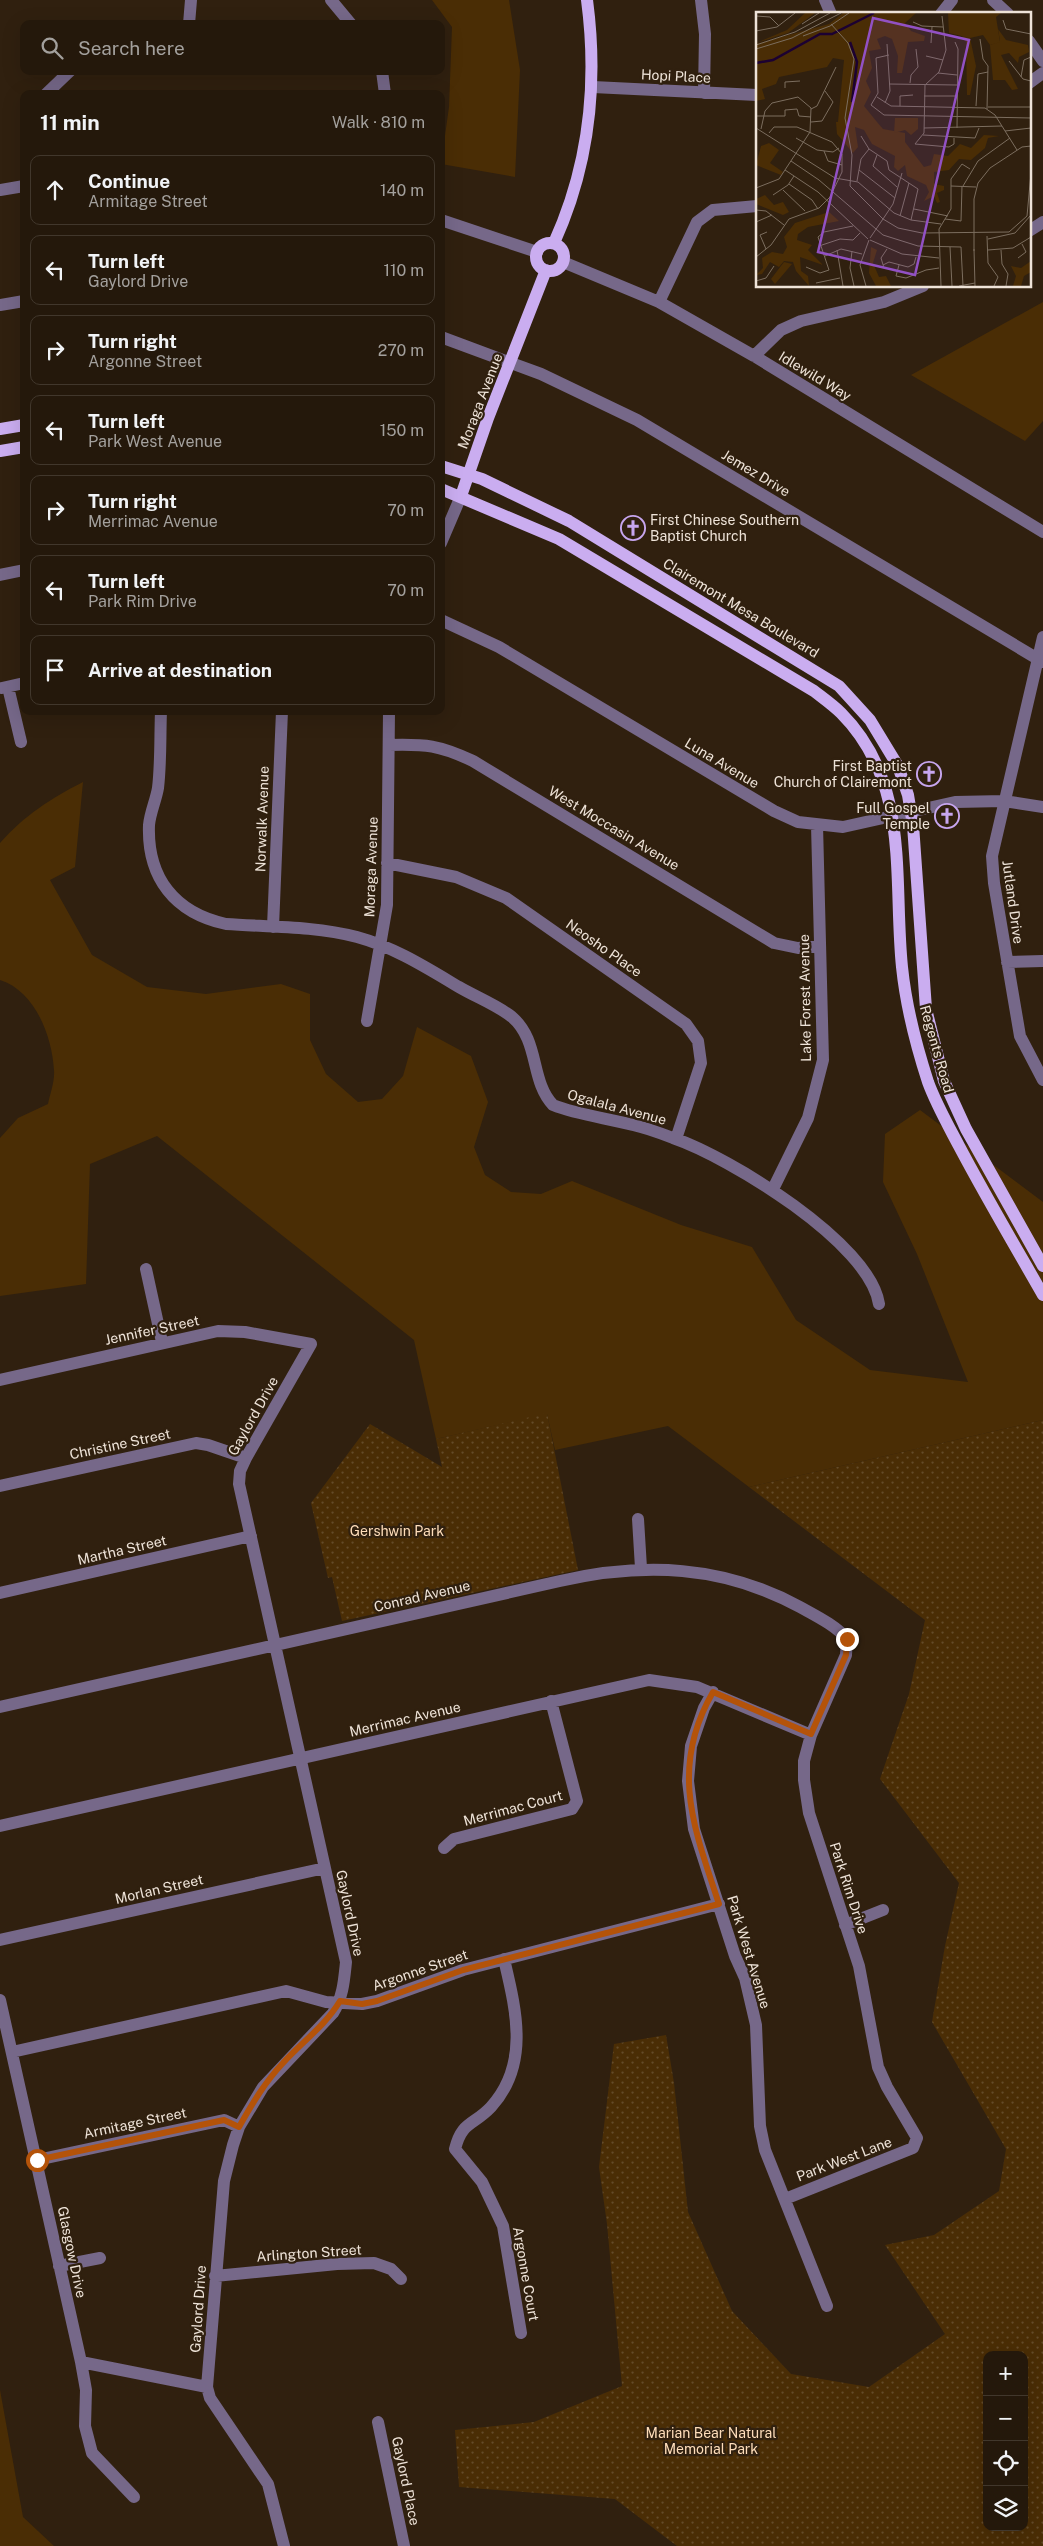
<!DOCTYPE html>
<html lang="en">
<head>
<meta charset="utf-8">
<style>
	:root { --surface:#24180b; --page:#2c2114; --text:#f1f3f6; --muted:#a3a09d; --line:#41372c }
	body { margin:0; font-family:"Public Sans",sans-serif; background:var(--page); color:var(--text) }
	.controls { position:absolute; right:15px; bottom:15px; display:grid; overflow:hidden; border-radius:10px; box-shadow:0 5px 20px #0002 }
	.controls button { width:45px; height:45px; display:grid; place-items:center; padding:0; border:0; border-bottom:1px solid var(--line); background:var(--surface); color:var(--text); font:25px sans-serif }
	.stop { position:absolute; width:15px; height:15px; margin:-11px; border:4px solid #b45309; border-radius:50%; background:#fff }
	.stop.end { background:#b45309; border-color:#fff; box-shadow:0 1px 5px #0008 }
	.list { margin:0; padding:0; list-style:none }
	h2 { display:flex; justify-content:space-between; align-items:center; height:65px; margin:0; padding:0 20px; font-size:21px }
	h2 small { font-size:16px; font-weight:400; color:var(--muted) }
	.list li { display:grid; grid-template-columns:32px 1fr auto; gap:15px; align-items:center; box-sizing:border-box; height:70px; margin:0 10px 10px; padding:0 10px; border:1px solid var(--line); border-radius:10px }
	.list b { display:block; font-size:19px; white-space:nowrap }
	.list p { margin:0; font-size:16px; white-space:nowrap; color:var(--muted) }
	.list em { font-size:16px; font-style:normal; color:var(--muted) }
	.icon { flex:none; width:28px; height:28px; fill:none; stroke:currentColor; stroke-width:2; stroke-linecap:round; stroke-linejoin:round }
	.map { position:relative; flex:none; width:1043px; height:2546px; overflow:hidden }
	.search { position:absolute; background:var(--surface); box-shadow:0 5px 20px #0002; left:20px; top:20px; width:425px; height:55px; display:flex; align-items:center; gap:12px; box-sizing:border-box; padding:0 18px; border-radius:10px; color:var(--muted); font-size:19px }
	.panel { position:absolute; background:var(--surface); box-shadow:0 5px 20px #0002; left:20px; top:90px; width:425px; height:625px; border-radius:10px }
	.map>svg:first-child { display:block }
	.green { fill:#4a2d05 }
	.park { fill:url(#park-dots); fill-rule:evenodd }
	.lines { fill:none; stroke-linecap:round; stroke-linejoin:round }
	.minor { stroke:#766889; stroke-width:12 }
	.major { stroke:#caadf0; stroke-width:12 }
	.route { stroke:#b45309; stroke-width:6 }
	.labels { text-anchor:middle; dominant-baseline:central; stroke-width:4.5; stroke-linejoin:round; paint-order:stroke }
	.street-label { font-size:14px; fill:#eee3d8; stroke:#30200f }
	.poi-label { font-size:14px; fill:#eee3d8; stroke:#30200f; text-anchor:end }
	.park-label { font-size:14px; fill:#feddba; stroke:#30200f }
	.inset-river { fill:none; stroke:#1c0132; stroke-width:2.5 }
	.inset-road { fill:none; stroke:#7c6e5f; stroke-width:1 }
	.view { fill:#9251c4; fill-opacity:0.15; stroke:#9251c4; stroke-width:2.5 }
	.inset-edge { fill:none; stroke:#eee3d8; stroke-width:2.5 }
</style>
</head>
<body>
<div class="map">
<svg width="1043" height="2546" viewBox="0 0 1043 2546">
	<defs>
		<pattern id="park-dots" width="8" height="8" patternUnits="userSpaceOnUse" patternTransform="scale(1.25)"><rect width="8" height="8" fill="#4a2d05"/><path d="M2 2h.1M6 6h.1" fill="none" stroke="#644b29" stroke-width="1.8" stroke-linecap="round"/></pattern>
	</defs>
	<rect width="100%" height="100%" fill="#30200f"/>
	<!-- green -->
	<path class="green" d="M432 0H509L520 70 515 177 441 164 449 107 452 27Z
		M1043 302V421L1025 441 911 375Z
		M83 782 75 867 50 880 92 955 147 987 206 994 281 984 310 994V1040L326 1074 358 1102 382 1099 403 1076 417 1027 471 1056 488 1102 474 1147 485 1175 511 1192 541 1194 572 1181 681 1225 752 1247 796 1320 870 1370 968 1382 917 1254 883 1182 885 1134 920 1110 1043 1202V1420L749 1487 668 1426 555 1450 547 1414 436 1439 414 1340 157 1136 90 1164 86 1284 0 1296V1138L18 1118 48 1104C50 1094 55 1081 54 1070 52 1036 35 991 0 980V843C25 815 50 799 83 782Z
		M0 2390 23 2517 54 2546H0Z"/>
	<!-- park -->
	<path class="park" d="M547 1413 578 1570 342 1621 332 1577 328 1578 311 1503 370 1424 442 1467 436 1439Z
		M1043 1420V2546H677L615 2499 459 2487 455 2430 534 2422 622 2386 607 2224 599 2167 614 2044 666 2035 674 2083 688 2212 732 2311 791 2374 869 2387 945 2334 885 2245 934 2235 999 2191 1006 2149 932 2022 945 1946 959 1883 880 1779 909 1694 925 1620 749 1487ZM987 2355H1024V2527H987Z"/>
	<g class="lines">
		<!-- minor -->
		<path class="minor" d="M331 0 351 24
			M701 0 705 34 704 93
			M825 0 831 14
			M993 0 1008 14
			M941 14 952 0
			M189 24 191 0
			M1029 41 1043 61
			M382 71 385 94
			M1029 83 1043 73
			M593 87 757 95
			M46 94 70 71
			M0 190 24 186
			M441 220 537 252
			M1029 231 1043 222
			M563 262 659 302 754 356 1043 532
			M659 302 697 222 713 210 757 206
			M0 305 24 301
			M441 337 541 374 637 420 1043 662
			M754 356 781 330 801 321 884 302 923 286
			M441 543 461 496
			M0 575 24 570
			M441 620 499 647 774 811 798 822 843 827 955 802 1004 801 1043 807
			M1043 637 992 856 994 883 1020 1036 1043 1080
			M8 687 21 742
			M2 688 24 683
			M161 711C160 736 161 763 158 788 156 800 150 813 149 825 147 878 175 913 226 924 269 927 315 926 357 937 394 947 427 968 459 987 476 997 497 1005 512 1017 540 1041 530 1081 553 1105 578 1115 607 1118 633 1125 647 1128 660 1133 673 1138 729 1157 870 1243 879 1304
			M389 745C426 744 439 745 473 761L774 943 798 948 820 946
			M387 863 456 877 506 898 686 1024 698 1041 701 1063 676 1139
			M273 927 282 711
			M1007 962 1043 961
			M367 1021 387 905 389 711
			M773 1189 808 1118 823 1060 817 825
			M146 1269 162 1342
			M0 1380 218 1331 245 1332 311 1344 246 1458 240 1471 239 1484 346 1962C344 1981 343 1997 333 2013L263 2087 239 2127 233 2145 224 2181 207 2387 210 2398 268 2484 284 2546
			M0 1486 196 1443 208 1445 246 1458
			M638 1519 641 1568
			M0 1593 251 1536
			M713 1692 704 1708 691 1746 688 1781 694 1829 735 1956 745 1978 756 2025 760 2126 765 2150 827 2306
			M0 1707 560 1581C644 1562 723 1565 800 1607 816 1616 835 1625 847 1639L846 1655 811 1735 804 1761V1780L809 1813 859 1966 878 2067 887 2087 917 2138 913 2148 785 2199
			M0 1826 649 1680 697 1687 811 1735
			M444 1848 454 1839 572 1809 577 1801 551 1701
			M845 1925 883 1910
			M0 1940 325 1868
			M504 1959C516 2010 530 2064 491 2107 473 2126 462 2121 455 2149L482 2182 503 2226 521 2333
			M0 2000 81 2362 86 2390 85 2426 92 2453 134 2497
			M12 2052 286 1991 326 2002 362 2004 377 2001 463 1970 719 1904
			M37 2160 224 2120 239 2127
			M59 2266 100 2258
			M215 2276 337 2264 374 2263 391 2269 401 2279
			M81 2362 207 2387
			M378 2422 404 2546"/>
		<!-- major -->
		<path class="major" d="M554 243C589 166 598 83 587 0
			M536 257a14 14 0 1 1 28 0a14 14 0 1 1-28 0Z
			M0 429 24 425
			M0 451 24 447
			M441 466 482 479 569 521 839 686 870 720 898 766 908 795 913 825 926 1009 944 1081 966 1129 1043 1266
			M441 489 559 539 814 691C823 698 833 705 841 713 911 783 893 878 902 967 906 1006 916 1045 928 1082 936 1104 948 1125 959 1146 986 1197 1015 1246 1043 1295
			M461 496 488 418 546 270"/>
	</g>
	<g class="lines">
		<!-- route -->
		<path class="route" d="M37 2160 224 2120 239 2127C252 2104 265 2082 283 2063 302 2042 325 2026 340 2001L362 2004 377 2001 463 1970 719 1904C694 1828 669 1768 713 1692L811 1734 846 1655 847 1639"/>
	</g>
	<!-- icons -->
	<defs>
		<symbol id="church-ring" viewBox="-11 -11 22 22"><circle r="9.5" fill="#30200f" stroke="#c7a6ef" stroke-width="1.5"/><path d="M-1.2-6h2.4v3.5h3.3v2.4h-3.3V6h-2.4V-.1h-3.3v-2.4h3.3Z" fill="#c7a6ef"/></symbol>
	</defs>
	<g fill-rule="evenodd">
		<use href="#church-ring" x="619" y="514" width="28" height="28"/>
		<use href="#church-ring" x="915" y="760" width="28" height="28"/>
		<use href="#church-ring" x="933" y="802" width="28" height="28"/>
	</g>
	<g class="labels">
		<!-- street labels -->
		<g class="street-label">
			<text transform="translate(676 76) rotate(3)">Hopi Place</text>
			<text transform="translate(815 376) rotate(31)">Idlewild Way</text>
			<text transform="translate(480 401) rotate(-69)">Moraga Avenue</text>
			<text transform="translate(756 473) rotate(31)">Jemez Drive</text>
			<text transform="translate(741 608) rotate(31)">Clairemont Mesa Boulevard</text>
			<text transform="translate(722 763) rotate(31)">Luna Avenue</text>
			<text transform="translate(262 819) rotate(-88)">Norwalk Avenue</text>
			<text transform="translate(614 828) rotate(31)">West Moccasin Avenue</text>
			<text transform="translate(371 867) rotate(-88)">Moraga Avenue</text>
			<text transform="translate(1013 902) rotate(82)">Jutland Drive</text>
			<text transform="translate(604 948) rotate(35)">Neosho Place</text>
			<text transform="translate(805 998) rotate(-91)">Lake Forest Avenue</text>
			<text transform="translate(937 1049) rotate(74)">Regents Road</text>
			<text transform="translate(617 1107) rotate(15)">Ogalala Avenue</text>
			<text transform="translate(152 1330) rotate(-12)">Jennifer Street</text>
			<text transform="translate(253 1416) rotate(-61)">Gaylord Drive</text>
			<text transform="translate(120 1444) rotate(-12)">Christine Street</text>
			<text transform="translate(122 1550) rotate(-13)">Martha Street</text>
			<text transform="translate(422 1596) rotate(-13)">Conrad Avenue</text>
			<text transform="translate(405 1719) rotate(-13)">Merrimac Avenue</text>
			<text transform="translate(513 1808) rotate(-15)">Merrimac Court</text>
			<text transform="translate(849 1888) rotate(72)">Park Rim Drive</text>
			<text transform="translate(159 1889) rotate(-13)">Morlan Street</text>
			<text transform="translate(350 1913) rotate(78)">Gaylord Drive</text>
			<text transform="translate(749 1952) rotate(73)">Park West Avenue</text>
			<text transform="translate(420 1970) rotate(-19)">Argonne Street</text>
			<text transform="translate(135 2123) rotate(-12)">Armitage Street</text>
			<text transform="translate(844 2159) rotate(-21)">Park West Lane</text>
			<text transform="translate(72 2252) rotate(78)">Glasgow Drive</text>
			<text transform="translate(309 2253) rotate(-4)">Arlington Street</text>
			<text transform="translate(526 2274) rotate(80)">Argonne Court</text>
			<text transform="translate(198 2309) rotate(-86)">Gaylord Drive</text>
			<text transform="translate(406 2481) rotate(78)">Gaylord Place</text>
		</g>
		<!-- poi labels -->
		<g class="poi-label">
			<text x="650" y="520" text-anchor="start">First Chinese Southern<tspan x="650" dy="16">Baptist Church</tspan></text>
			<text x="912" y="766">First Baptist<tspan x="912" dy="16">Church of Clairemont</tspan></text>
			<text x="930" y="808">Full Gospel<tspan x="930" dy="16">Temple</tspan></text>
		</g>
		<!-- park labels -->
		<g class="park-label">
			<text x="397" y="1531">Gershwin Park</text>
			<text x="711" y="2433">Marian Bear Natural<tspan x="711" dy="16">Memorial Park</tspan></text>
		</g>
	</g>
	<!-- overview -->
	<g transform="translate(756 12)">
		<rect width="275" height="275" fill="#30200f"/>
		<path d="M49 1H59L32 21 0 31 31 18ZM242 17 250 28 272 33 273 40 263 45 262 51 253 41 245 43 262 77 256 78 249 68H237L234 33 244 29ZM206 24 214 26 220 54 214 83H211L210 30ZM80 110H121L127 117 149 121V130L168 155 175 153 178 142 192 144 204 132 215 136 228 123 243 124 232 126 229 136 215 148 203 147 193 158 178 160V172L188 174V178L181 181 184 190 181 191 178 184 168 189 173 180 170 173 151 164 149 153 142 159 138 155 139 144 116 132 108 118 99 115 102 135 97 141 81 122ZM13 131 23 138 14 151 27 160 25 163 0 153 5 134ZM9 183 18 193 27 190 33 200 27 203 0 192V187ZM73 200 83 209 52 215 42 222 41 228 56 233 52 238 67 253 44 245 45 259 52 264 53 274 40 259 37 250 28 249 23 255 14 250 6 262 0 263 7 256 6 246 16 240 27 242 31 235 28 225 39 211ZM115 235 121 238 117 251 123 265 130 264 135 274H120L113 261Z" fill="#4a2d05"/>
		<path d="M87 1H160L149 11 155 19 169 24 168 29 152 30 146 61H141L142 44 136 27 129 24 121 27 125 37 113 39 116 56 110 69 115 80 108 94 121 110H82L88 48 77 46 71 55 23 65 20 72 6 77 9 87 0 89V32L73 12ZM192 1H245L240 5 244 30 234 33 227 23 214 26 193 21ZM139 106H162V117L155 123 149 118 138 121ZM275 249V260L268 264 265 274H257L260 264 255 254 265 256ZM28 250 36 252 19 272 15 267Z" fill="#4a2d05"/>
		<path class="inset-river" d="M94 30 101 50 96 90M0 51 17 48 64 22H76L118 1"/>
		<path class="inset-road" d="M0 4 14 5 23 14M186 4 190 38 183 60 169 73 168 121 159 132 193 135 198 132V126M247 8 250 17 275 22M157 10 166 14 187 15M46 12 63 1M75 12 92 31 98 47 89 106 96 143 94 174 127 207 142 216 166 221 253 220 271 204 275 161M0 19 21 15 39 1M47 24 74 14 93 1M224 27 227 47 232 54 231 97M199 30 202 37 201 116M175 31 176 15M0 33 39 20 74 1M0 37 36 26 85 1M133 43 120 46 122 81 115 93 128 103 275 106M170 44 187 48M253 49 267 67 275 69M182 61 201 63M265 65 268 48 275 45M154 71 155 63 162 55 160 37M133 72 201 73M29 76V70L44 69M168 84H201M121 85 135 94 229 96 239 103 261 138M129 91 134 79 131 32M144 94V84L157 83M220 94 222 62 232 60M232 95H275M55 97 61 94 80 55M0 104H29V98L41 97 43 104 55 105M55 110 66 109 77 90 69 79M0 116 79 166 102 170 138 201 155 208 185 212M168 116 246 114M249 119 275 116M167 123 219 126 223 116M105 124 113 137 131 149 133 158 162 177 155 208M40 126 61 138 77 140 83 136M68 139 72 149 86 153M121 143 117 154 141 175M35 149 63 168 127 223 162 234 205 235 207 274M29 158 62 180 112 227M103 158 139 186M101 169 105 147 113 137M33 172 56 188 62 197M195 174 220 175M207 174 222 149 254 126M0 176 23 167 54 120 55 96 42 85 16 91 9 99 5 117M27 178 49 199M17 183 32 173 38 164M158 197 192 204M0 198 10 199 28 213M144 204 153 171M127 207 137 192 146 161M189 207 205 209 206 174M0 210 16 203M231 224 232 251 242 265 238 274M62 225 68 220 97 214M114 226 127 207M232 227 259 221 275 203M114 228 146 242 183 246M63 234 84 227 97 228 104 221M194 235 196 274M10 237 4 223 11 220M218 237 219 274M81 238 87 274M232 238 257 236 275 225M245 238 246 252 252 262 250 274M96 239 94 256 98 274M218 239V187L222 171 234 156 266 135 275 134M69 244 85 237 106 242M0 245 15 233 33 207 63 196 74 185 86 160V142L76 130 41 115H18L13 121M262 246 270 240 266 232M127 253 133 250 152 255 158 252 160 245M143 253 140 264 150 266 170 258 183 256M50 255 64 261 73 258 62 225M128 256 125 246 131 237M0 269 10 266 18 254M60 271 84 266M110 274 104 253 113 228M185 274 183 217 195 197V167L206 152 214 157M203 274 219 271"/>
		<path class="view" d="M117 6 213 28 159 263 62 240Z"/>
		<rect width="275" height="275" class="inset-edge"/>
	</g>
</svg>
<div class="controls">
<button>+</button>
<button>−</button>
<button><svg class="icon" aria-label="locate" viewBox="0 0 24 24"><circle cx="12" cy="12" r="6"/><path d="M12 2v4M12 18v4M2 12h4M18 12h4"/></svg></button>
<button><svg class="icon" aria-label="layers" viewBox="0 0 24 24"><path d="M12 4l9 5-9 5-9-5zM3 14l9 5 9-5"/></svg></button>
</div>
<div class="stop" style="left:37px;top:2160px"></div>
<div class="stop end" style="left:847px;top:1639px"></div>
<div class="search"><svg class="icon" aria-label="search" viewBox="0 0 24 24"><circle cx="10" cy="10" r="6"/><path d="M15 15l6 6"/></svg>Search here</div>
<section class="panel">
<h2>11 min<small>Walk · 810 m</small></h2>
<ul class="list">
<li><svg class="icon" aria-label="ahead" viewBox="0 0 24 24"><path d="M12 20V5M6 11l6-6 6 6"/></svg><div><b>Continue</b><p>Armitage Street</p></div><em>140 m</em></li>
<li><svg class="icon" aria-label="left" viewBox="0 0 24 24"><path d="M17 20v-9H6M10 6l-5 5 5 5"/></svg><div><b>Turn left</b><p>Gaylord Drive</p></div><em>110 m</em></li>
<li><svg class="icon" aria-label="right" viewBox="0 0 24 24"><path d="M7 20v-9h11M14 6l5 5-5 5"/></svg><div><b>Turn right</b><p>Argonne Street</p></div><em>270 m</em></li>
<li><svg class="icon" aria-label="left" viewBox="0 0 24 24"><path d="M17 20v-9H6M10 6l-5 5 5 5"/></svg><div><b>Turn left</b><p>Park West Avenue</p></div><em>150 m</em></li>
<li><svg class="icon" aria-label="right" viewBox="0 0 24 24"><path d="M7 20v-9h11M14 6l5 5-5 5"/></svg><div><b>Turn right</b><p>Merrimac Avenue</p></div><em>70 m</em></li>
<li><svg class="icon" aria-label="left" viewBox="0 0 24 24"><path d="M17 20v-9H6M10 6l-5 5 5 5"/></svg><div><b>Turn left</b><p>Park Rim Drive</p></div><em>70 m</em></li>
<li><svg class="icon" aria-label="arrive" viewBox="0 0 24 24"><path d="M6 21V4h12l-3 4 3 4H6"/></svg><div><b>Arrive at destination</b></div></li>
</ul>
</section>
</div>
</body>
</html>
